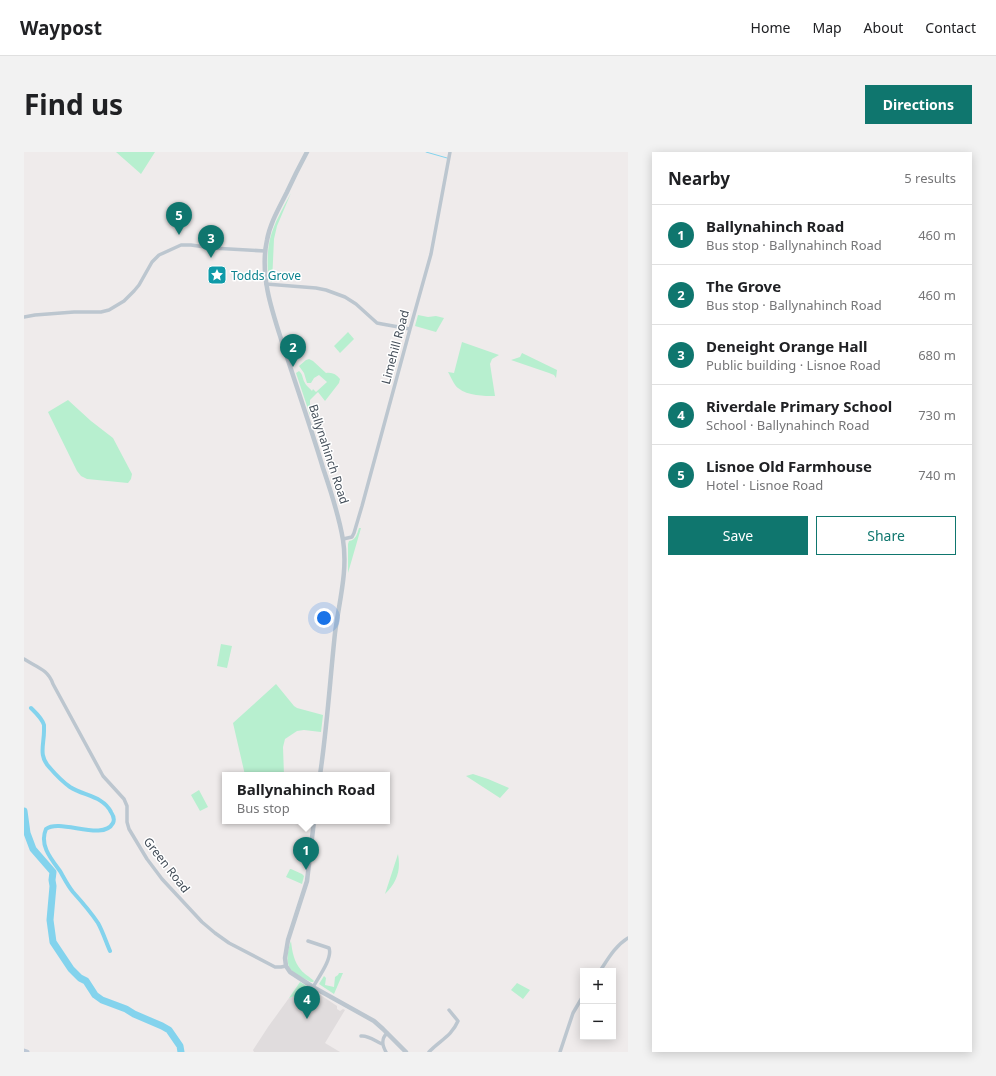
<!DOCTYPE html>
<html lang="en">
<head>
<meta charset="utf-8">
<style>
	:root { --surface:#fff; --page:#f2f2f2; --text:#202124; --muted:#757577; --line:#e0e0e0; --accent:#0f766e }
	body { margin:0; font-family:"Noto Sans",sans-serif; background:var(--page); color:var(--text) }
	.controls { position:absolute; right:12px; bottom:12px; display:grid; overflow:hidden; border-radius:0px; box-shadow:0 2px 10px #0003 }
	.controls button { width:36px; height:36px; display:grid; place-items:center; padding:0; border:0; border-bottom:1px solid var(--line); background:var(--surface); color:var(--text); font:20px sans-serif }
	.you { position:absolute; left:300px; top:466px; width:14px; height:14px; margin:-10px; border:3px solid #fff; border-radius:50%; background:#1a73e8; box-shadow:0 0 0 6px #1a73e833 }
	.badge { display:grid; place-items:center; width:26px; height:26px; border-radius:50%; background:var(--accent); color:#fff; font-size:13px; font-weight:700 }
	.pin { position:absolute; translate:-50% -33px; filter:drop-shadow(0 1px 2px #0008) }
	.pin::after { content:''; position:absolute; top:21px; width:14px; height:12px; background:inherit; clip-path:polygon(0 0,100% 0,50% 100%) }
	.popup { position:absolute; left:198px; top:620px; width:168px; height:52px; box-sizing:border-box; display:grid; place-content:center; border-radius:0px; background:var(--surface); filter:drop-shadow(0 1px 3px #0005); font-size:13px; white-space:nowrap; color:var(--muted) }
	.popup b { font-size:15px; color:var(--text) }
	.popup::after { content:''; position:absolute; left:50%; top:100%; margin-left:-8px; border:8px solid transparent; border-top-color:var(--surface) }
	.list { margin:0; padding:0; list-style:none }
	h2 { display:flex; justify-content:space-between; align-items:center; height:52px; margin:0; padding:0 16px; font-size:17px }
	h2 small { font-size:13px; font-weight:400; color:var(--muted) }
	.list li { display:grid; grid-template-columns:26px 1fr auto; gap:12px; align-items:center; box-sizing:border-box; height:60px; padding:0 16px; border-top:1px solid var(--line) }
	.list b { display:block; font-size:15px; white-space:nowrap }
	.list p { margin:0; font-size:13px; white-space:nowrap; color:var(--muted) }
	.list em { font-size:13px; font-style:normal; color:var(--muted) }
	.actions { display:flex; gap:8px; padding:12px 16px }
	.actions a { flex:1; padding:9px 0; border:1px solid var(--accent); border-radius:0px; text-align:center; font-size:14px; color:var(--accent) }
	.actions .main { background:var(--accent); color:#fff }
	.map { position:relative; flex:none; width:604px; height:900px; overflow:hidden; border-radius:0px }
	header { display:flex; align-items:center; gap:24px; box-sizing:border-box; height:56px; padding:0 20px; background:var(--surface); border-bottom:1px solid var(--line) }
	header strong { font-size:19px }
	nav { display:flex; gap:22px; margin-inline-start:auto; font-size:14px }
	.intro { display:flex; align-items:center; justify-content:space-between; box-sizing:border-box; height:96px; padding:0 24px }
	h1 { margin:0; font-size:28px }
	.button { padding:10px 18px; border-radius:0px; background:var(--accent); color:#fff; font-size:14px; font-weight:700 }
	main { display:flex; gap:24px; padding:0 24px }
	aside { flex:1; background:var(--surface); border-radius:0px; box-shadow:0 2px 10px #0003 }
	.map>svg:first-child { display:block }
	.education { fill:#e0dcdd }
	.green { fill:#b7efcf }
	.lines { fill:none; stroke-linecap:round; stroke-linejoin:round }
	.stream { stroke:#83d3ed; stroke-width:1 }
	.canal { stroke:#83d3ed; stroke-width:4 }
	.river { stroke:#83d3ed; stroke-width:7 }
	.minor { stroke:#bcc6cf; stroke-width:3.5 }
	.tertiary { stroke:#bcc6cf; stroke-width:4.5 }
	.secondary { stroke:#bdc8d6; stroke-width:5 }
	.labels { text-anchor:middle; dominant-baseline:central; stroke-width:3; stroke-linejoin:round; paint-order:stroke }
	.culture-label { font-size:12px; fill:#0d838f; stroke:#fff; text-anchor:start }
	.street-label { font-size:12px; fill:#444e59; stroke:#fff }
</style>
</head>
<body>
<header>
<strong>Waypost</strong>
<nav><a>Home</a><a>Map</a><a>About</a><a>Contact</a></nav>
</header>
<div class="intro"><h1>Find us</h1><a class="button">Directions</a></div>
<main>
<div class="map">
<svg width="604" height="900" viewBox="0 0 604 900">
	<rect width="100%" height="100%" fill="#efebeb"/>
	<!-- education -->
	<path class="education" d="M289 838 313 854V857L316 859 319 857 321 858 301 891 316 900H230L229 898 244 875 265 846Z"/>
	<!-- green -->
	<path class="green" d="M92 0H131L117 22Z
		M267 41 253 74 250 87 248 130 245 128C243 115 243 100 246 87 250 71 259 56 267 41Z
		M394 163 404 165 412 164 420 166 412 180 391 174Z
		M324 180 330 187 316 201 310 194Z
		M438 190 475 203 468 207 466 212 471 244C460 244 444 244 434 236 430 233 427 225 424 220L430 221Z
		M498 201 533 218 532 226 530 223 525 221 487 208 496 205Z
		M285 207 289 209 302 221C308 220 312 222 316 227L315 231 301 249 294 240 286 248V263L272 221 275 219C279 222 278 226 281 231 282 234 286 236 288 239L289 237 292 240 303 230 295 223 290 226 287 231H283L280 221 275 214 282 208Z
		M44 248 67 269 89 286 108 322 107 327 104 331 63 327 57 324 53 319 24 260Z
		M335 376H337L324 421V392L325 389C332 388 333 382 335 376Z
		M197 492 208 494 203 516 193 514Z
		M252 532 270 554 273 556 299 563 297 580 280 578 273 579 261 587 259 595 260 623H221L209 571Z
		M449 622 464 627 485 636 476 646 442 624Z
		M175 638 184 655 176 659 167 643Z
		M374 702C377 719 373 730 361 742Z
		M266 717H267L278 722 280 724 278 732 262 725Z
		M267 789C268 799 270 810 277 818 280 822 286 825 290 829L289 830H287C281 827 272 823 267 818 261 810 264 797 267 789Z
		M315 821H319L310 842 295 832 300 824 302 826 301 833 310 835 311 825 314 823Z
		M276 830 289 838 265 846Z
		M493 831 506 838 499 847 487 838Z"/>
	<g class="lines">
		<!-- stream -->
		<path class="stream" d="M402 0 423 6"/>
		<!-- canal -->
		<path class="canal" d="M7 556C11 560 18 566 20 573 20 573 20 578 20 579 20 593 14 604 26 616 32 623 39 630 46 635 60 644 79 644 87 660 89 663 91 667 89 671 79 690 36 666 22 677 15 693 27 707 36 719 40 726 44 734 49 740 58 750 66 759 74 771 79 780 82 790 86 799"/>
		<!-- river -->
		<path class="river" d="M0 659 3 681 9 697 29 720 28 728 29 734 26 768 29 790 47 817 56 826 62 829 71 843 78 848 102 857 110 862 138 874 145 878 156 894 157 900"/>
		<!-- minor -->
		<path class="minor" d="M242 132 292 136 302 138 321 145 332 152 353 171 358 172 386 177
			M0 165 11 163 50 160H77L85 158 100 149 110 139 115 133 128 110 135 103 157 93H167L188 96 241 99
			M319 387 328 385 330 381 338 354 386 177 407 102 426 0
			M0 507C12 515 24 517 29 532L79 624 100 647 103 654V670L105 677 123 707 138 727 178 770 191 781 205 791 251 815H257L262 814
			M284 789 305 796C309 806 294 826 289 835
			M576 819C584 807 591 794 604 786
			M337 884C344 883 351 889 358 892
			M362 900C358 893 357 887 363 881
			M405 900C416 888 427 885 434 869L425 858
			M536 900 549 861 559 844"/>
		<!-- tertiary -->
		<path class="tertiary" d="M283 0C276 13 269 27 263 40 255 56 246 71 243 88 235 124 249 162 260 196 273 236 287 276 299 316 307 340 315 363 319 388 324 419 315 450 311 481 306 528 303 576 296 623
			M290 669 283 729 264 788 261 806 262 814 266 820 289 835 350 869 359 877 382 900"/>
		<!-- secondary -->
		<path class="secondary" d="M0 899 3 900"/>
	</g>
	<!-- icons -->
	<defs>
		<symbol id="sight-square" viewBox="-11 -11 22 22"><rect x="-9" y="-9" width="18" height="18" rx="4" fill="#0f9aa8" stroke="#fff"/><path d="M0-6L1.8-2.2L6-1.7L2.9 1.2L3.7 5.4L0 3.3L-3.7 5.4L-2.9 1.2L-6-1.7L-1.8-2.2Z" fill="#fff"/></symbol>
	</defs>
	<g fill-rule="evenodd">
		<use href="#sight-square" x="182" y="112" width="22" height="22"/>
	</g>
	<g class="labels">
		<!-- culture labels -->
		<g class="culture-label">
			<text x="207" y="123">Todds Grove</text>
		</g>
		<!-- street labels -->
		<g class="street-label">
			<text transform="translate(371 195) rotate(-75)">Limehill Road</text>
			<text transform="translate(305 302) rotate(72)">Ballynahinch Road</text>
			<text transform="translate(143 713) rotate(52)">Green Road</text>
		</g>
	</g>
</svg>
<div class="controls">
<button>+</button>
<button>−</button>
</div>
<div class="you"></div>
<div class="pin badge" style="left:282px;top:718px">1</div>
<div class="popup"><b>Ballynahinch Road</b>Bus stop</div>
<div class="pin badge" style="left:269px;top:215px">2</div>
<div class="pin badge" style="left:187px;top:106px">3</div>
<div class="pin badge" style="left:283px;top:867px">4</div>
<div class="pin badge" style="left:155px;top:83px">5</div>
</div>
<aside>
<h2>Nearby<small>5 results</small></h2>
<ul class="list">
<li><span class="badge">1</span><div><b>Ballynahinch Road</b><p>Bus stop · Ballynahinch Road</p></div><em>460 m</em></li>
<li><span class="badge">2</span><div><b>The Grove</b><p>Bus stop · Ballynahinch Road</p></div><em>460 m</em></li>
<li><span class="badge">3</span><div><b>Deneight Orange Hall</b><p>Public building · Lisnoe Road</p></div><em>680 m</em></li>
<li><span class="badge">4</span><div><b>Riverdale Primary School</b><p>School · Ballynahinch Road</p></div><em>730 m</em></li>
<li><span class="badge">5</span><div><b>Lisnoe Old Farmhouse</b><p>Hotel · Lisnoe Road</p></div><em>740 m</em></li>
</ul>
<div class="actions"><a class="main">Save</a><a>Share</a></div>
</aside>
</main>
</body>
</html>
